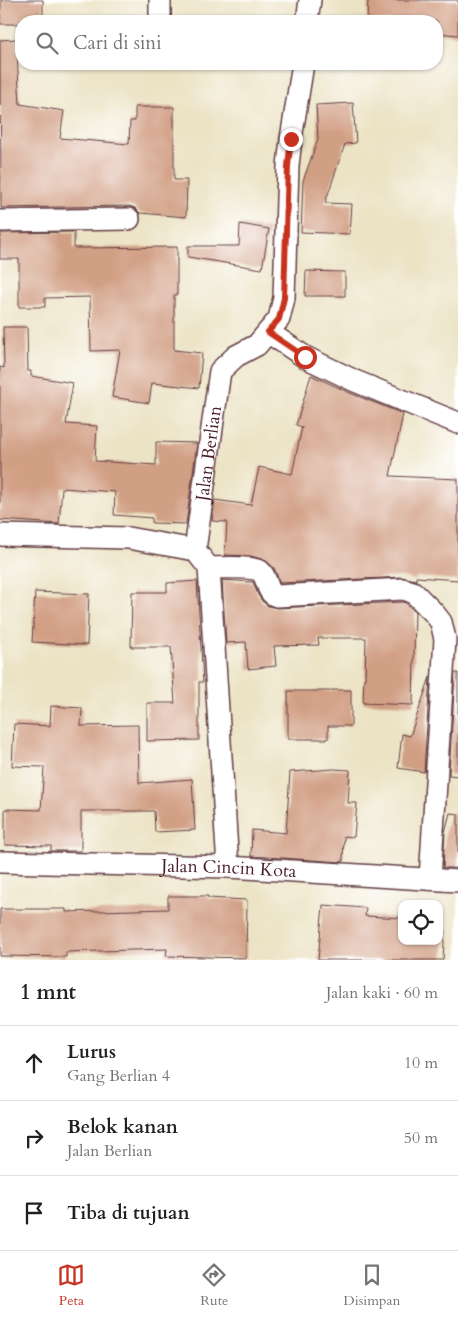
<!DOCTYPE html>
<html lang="id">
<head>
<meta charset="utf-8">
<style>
	:root { --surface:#fff; --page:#f6f6f6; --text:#202124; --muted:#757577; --line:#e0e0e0; --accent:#c8321e }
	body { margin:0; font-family:Cardo,serif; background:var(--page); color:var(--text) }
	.controls { position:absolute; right:15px; bottom:15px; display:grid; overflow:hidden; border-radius:10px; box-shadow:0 1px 4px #0004 }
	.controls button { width:45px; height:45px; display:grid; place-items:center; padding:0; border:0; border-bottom:1px solid var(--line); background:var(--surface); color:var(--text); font:25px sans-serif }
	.stop { position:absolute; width:15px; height:15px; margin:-11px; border:4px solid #c8321e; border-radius:50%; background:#fff }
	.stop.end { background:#c8321e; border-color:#fff; box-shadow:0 1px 5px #0008 }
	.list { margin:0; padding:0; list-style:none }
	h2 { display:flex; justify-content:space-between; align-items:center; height:65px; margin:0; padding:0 20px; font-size:21px }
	h2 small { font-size:16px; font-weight:400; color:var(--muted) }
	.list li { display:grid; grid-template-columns:32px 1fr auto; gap:15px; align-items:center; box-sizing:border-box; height:75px; padding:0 20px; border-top:1px solid var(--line) }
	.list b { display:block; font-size:19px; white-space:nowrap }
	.list p { margin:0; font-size:16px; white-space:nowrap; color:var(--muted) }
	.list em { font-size:16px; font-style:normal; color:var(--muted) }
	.icon { flex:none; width:28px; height:28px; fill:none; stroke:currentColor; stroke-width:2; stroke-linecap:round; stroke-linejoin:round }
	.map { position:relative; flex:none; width:458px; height:960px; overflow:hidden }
	.search { position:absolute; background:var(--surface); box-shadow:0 1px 4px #0004; left:15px; right:15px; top:15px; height:55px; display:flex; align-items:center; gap:12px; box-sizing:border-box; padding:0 18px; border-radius:20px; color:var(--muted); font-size:19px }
	.sheet { height:290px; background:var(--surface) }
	nav { display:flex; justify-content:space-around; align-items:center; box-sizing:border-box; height:70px; border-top:1px solid var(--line); background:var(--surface); font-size:14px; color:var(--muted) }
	nav a { display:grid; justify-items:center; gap:2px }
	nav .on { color:var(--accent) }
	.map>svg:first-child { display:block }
	.building { fill:#d19f84 }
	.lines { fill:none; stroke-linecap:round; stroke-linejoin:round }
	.minor-casing { stroke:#623c42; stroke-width:24 }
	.minor { stroke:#fff; stroke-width:21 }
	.route { stroke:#c8321e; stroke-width:6 }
	.labels { text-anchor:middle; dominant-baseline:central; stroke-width:5; stroke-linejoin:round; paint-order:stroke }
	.street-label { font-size:18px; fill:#4a1f2b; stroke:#fff }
</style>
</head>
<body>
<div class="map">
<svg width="458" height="960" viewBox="0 0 458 960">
	<rect width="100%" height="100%" fill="#fff"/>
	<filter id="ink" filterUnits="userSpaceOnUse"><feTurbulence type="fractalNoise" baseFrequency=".02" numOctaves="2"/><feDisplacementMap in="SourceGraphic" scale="10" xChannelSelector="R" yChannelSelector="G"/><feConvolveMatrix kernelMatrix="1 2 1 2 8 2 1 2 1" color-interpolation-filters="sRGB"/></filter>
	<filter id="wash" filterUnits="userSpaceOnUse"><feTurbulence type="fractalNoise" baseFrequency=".0096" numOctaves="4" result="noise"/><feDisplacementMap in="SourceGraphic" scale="20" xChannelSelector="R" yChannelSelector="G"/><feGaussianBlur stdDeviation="1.12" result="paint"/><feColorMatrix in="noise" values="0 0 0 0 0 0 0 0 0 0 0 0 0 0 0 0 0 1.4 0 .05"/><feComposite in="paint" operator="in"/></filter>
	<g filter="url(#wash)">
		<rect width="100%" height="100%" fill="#ece3c5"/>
		<g id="blocks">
			<!-- building -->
			<path class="building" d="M1 0H43V21H21V24H0Z
				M368 0H458V35L437 33V21L367 20Z
				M16 39 20 104 64 111 60 138 129 144 130 121H135V107H174V180H187L186 217 140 213 135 208 129 206 1 208 0 40Z
				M353 103 356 143 345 144 325 203 352 204 350 234 301 232 303 181 318 139 316 105Z
				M240 224 269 229 262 269 188 257V246H239Z
				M74 232V248L177 247V295H174V350L202 353 199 388 152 383 149 403 112 397 120 350 91 351 90 297 45 298V307H19V259H0V238H1V233Z
				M306 271 345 272V296H305Z
				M3 327H27L28 371H31V376L73 383 66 424 97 426 95 461 156 465V442L197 443 186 524 152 523V518L114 515 115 492 62 488 59 524 0 520V367L4 368Z
				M311 375 350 393 403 414 390 476 458 479V580L416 577V580L402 577 280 583 274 568 265 560 251 556 225 555 227 522 212 521 215 500 251 505 259 467 292 474 302 427 296 425Z
				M222 580 253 582 258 595 262 601 268 606 277 608 402 602 406 603 415 612 413 705 363 703 364 679H365L366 638H318L319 645 274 646 276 666 248 669 246 642 226 643Z
				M197 581 203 682H199V740L147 741V703H175L171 647H131L132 592H167V583Z
				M35 592 89 594 87 645 32 642Z
				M455 673H458V776L449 775Z
				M430 677 424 772 398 768 402 734 410 736Z
				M332 690H351V726H328V739H288V691H332Z
				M51 706 82 708 81 726 138 725 139 783 192 779 195 830 155 832 154 811H81V851H51V846L5 845V809L41 810 44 767 12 766 14 724 50 726Z
				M334 769 350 770 348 803H357L354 837 344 836 343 862 251 856 252 830 286 833 290 772Z
				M450 813 458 814V868H443L445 832Z
				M168 896H208V898L247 900 246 958 166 956 167 949 66 952V957L0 956V909H66V912L168 909Z
				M323 905 366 908 365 916 402 918V941H439V929L445 928 443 960H318Z"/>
		</g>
	</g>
	<g filter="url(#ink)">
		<use href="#blocks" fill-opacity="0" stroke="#623c42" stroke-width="1"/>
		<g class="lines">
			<defs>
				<g id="minor">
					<path d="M160 0V21"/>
					<path d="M307 21 310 0"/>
					<path d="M0 221 129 219"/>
					<path d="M268 332 305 357 355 381 458 423"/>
					<path d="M0 535 128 538 195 550"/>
					<path d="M209 568C220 568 252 566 260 571 269 578 265 593 277 596L403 589 413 592 434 613 441 622 445 639 430 879"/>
					<path id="s1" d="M0 862 228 867 458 881"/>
					<path id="s2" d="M228 867 209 568 195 550 220 371 236 356 257 345 279 319 284 298 288 166 291 139 303 64"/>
				</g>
			</defs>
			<!-- minor casing -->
			<use href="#minor" class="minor-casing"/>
			<!-- minor -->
			<use href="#minor" class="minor"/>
		</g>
	</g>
	<g class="lines" filter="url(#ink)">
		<!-- route -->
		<path class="route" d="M291 139 288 166 284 298 279 319 268 332 305 357"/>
	</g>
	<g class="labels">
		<!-- street labels -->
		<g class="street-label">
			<text stroke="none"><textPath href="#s2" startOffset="420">Jalan Berlian</textPath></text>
			<text stroke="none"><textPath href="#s1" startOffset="229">Jalan Cincin Kota</textPath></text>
		</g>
	</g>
</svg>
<div class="controls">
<button><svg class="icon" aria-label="locate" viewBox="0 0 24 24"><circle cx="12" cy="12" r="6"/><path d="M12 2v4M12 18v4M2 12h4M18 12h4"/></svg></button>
</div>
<div class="stop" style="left:305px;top:357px"></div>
<div class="stop end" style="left:291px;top:139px"></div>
<div class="search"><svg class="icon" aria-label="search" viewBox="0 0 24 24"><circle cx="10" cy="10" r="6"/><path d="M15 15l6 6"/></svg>Cari di sini</div>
</div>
<section class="sheet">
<h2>1 mnt<small>Jalan kaki · 60 m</small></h2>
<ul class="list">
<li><svg class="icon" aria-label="ahead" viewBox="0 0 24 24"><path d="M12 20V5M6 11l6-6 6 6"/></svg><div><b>Lurus</b><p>Gang Berlian 4</p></div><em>10 m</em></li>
<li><svg class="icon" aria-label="right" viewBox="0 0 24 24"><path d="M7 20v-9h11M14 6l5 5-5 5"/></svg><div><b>Belok kanan</b><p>Jalan Berlian</p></div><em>50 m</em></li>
<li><svg class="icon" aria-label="arrive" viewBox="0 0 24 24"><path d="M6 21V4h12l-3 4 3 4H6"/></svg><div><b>Tiba di tujuan</b></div></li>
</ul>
</section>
<nav>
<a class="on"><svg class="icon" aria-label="map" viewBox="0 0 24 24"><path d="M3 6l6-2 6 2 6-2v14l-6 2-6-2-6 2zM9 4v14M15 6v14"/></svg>Peta</a>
<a><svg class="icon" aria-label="directions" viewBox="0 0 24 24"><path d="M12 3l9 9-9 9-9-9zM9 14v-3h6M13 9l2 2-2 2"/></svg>Rute</a>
<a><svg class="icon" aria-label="saved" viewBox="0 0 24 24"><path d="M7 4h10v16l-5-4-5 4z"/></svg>Disimpan</a>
</nav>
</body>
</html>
